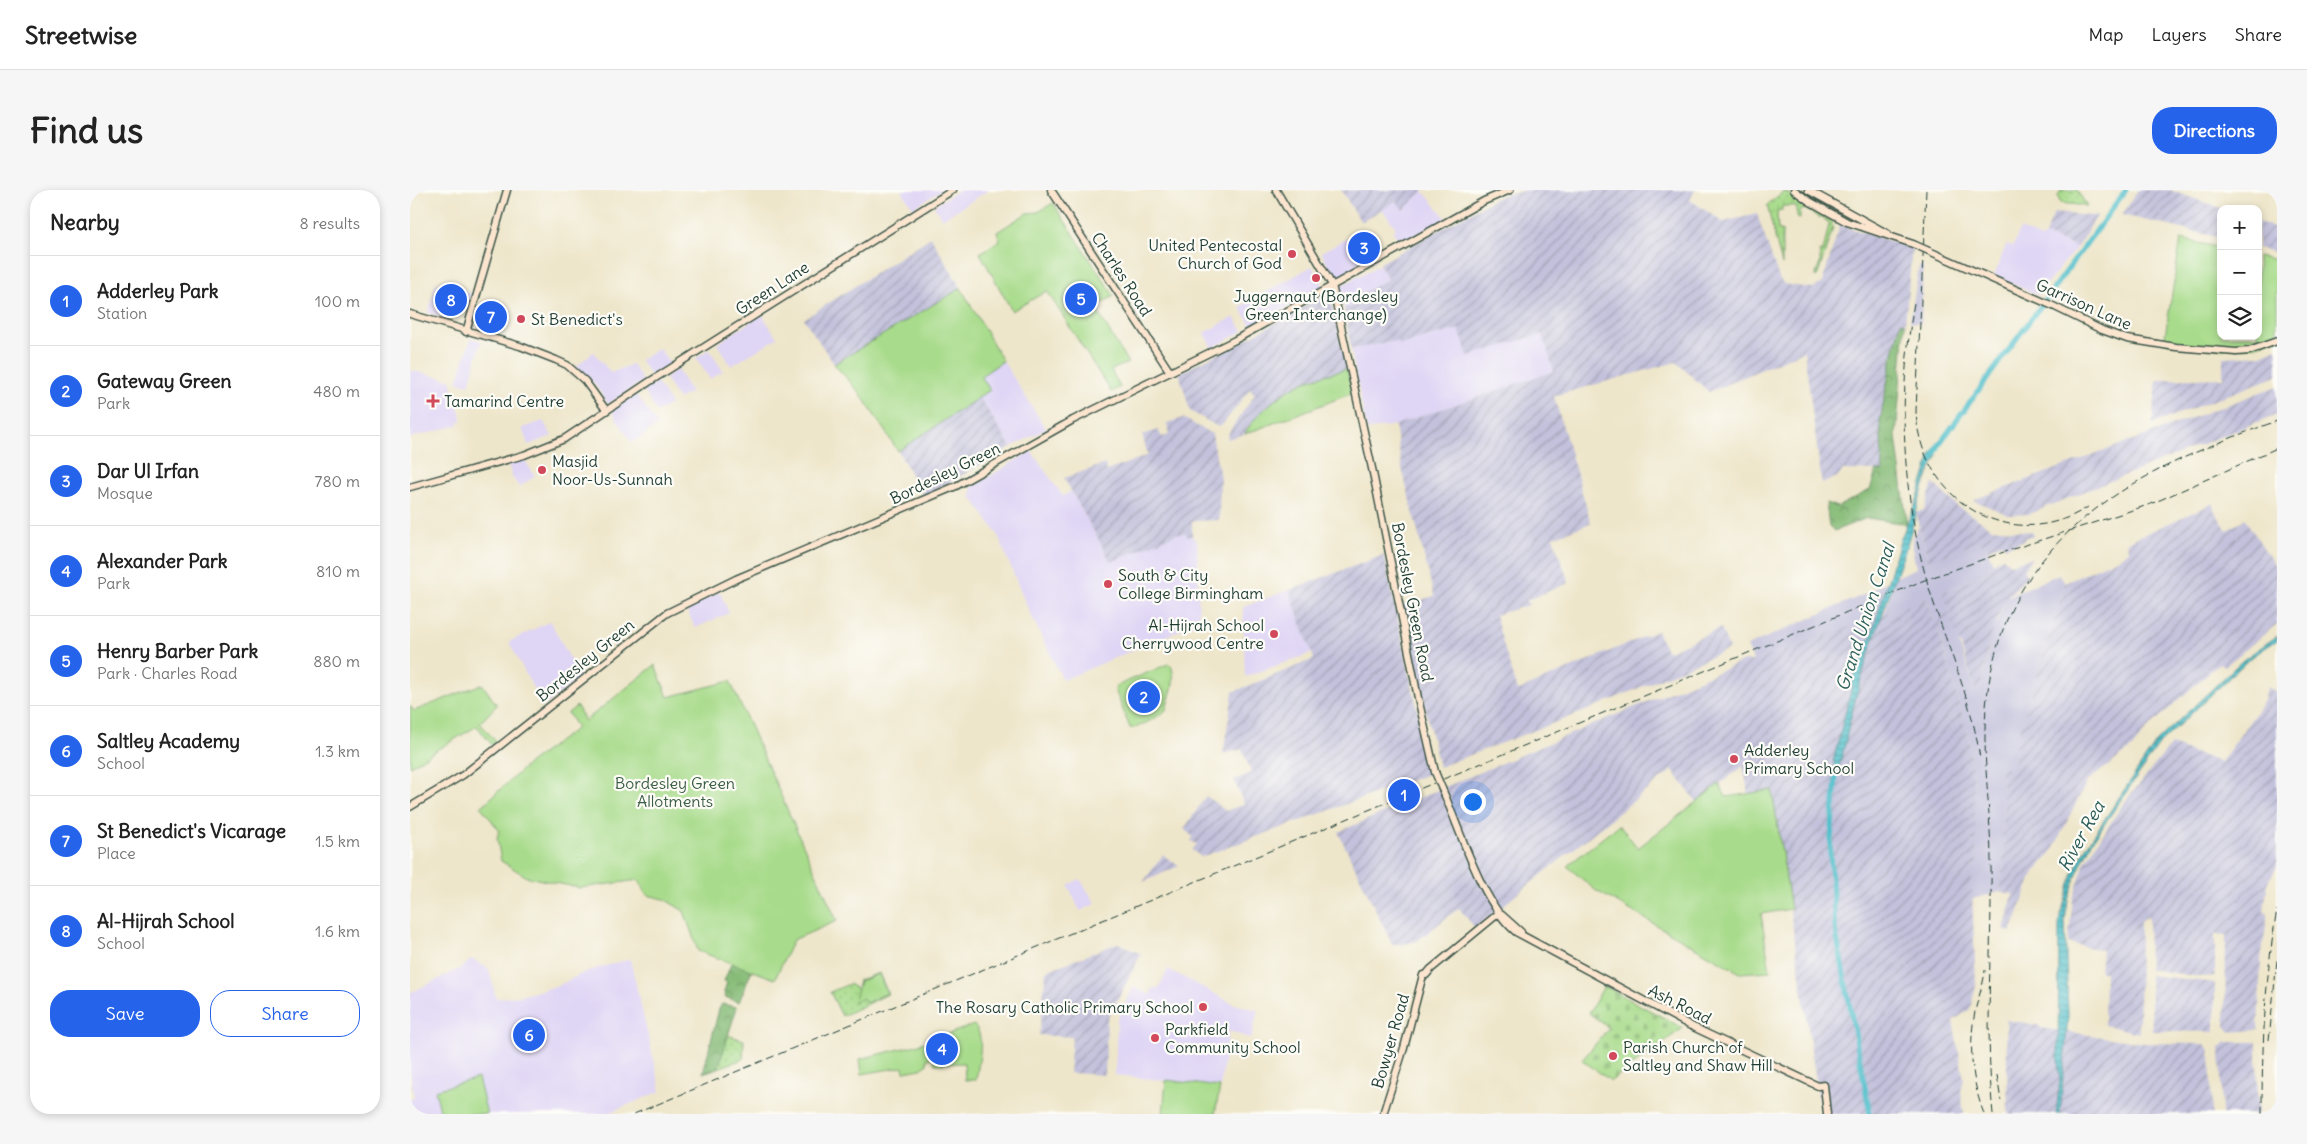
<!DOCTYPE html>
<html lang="en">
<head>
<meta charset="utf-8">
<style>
	:root { --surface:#fff; --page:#f6f6f6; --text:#222; --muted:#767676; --line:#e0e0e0; --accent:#2563eb }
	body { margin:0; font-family:Delius,sans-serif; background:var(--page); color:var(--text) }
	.controls { position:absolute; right:15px; top:15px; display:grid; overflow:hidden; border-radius:10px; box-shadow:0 2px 8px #0003 }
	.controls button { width:45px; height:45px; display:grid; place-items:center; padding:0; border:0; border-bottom:1px solid var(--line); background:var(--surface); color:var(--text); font:25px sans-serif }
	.you { position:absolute; left:1062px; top:611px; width:18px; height:18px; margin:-12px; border:4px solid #fff; border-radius:50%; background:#1a73e8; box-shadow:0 0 0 8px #1a73e833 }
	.badge { display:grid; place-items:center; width:32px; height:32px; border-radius:50%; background:var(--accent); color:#fff; font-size:16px; font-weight:700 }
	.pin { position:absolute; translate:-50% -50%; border:2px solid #fff; box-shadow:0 1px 5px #0006 }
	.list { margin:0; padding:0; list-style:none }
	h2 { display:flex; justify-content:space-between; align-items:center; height:65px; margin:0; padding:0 20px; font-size:21px }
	h2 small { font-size:16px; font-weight:400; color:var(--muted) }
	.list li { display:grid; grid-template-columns:32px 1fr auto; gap:15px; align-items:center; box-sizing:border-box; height:90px; padding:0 20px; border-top:1px solid var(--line) }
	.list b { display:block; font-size:19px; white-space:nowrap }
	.list p { margin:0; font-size:16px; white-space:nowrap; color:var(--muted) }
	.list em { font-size:16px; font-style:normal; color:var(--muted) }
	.actions { display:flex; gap:10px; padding:15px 20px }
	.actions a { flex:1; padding:11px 0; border:1px solid var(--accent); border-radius:20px; text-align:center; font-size:18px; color:var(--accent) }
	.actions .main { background:var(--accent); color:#fff }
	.icon { flex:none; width:28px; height:28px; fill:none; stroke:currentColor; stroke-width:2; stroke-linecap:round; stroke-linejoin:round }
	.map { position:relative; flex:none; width:1867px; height:924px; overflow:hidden; border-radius:20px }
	header { display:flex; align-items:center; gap:30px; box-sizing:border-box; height:70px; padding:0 25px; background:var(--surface); border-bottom:1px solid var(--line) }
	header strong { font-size:24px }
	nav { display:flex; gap:28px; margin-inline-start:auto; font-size:18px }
	.intro { display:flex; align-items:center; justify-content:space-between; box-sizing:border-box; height:120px; padding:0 30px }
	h1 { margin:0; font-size:35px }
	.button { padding:12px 22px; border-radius:20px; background:var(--accent); color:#fff; font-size:18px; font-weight:700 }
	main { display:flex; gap:30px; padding:0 30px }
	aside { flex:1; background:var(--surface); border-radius:20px; box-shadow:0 2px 8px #0003 }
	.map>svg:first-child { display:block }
	.built { fill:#dfd5f5 }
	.industrial { fill:url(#industrial-furrows) }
	.railway { fill:#c3c1db }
	.grass { fill:url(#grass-dots); stroke:#648c60 }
	.forest { fill:url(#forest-crowns); stroke:#527c56 }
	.cemetery { fill:url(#cemetery-stones); stroke:#648c60 }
	.green { fill:#a8db8b; stroke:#648c60 }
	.water { fill:url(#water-rules); stroke:#3a7f80 }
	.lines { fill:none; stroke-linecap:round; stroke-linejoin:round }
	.canal { stroke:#54c1cc; stroke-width:5 }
	.secondary-casing { stroke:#3e564a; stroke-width:9 }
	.highway-casing { stroke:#3e564a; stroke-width:10 }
	.secondary { stroke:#fbe5cf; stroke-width:6 }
	.highway { stroke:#f6be87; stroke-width:8 }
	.rail { stroke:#1f3d34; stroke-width:1; stroke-dasharray:8 4; stroke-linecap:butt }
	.secondary-bridge-casing { stroke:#3e564a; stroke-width:9; stroke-linecap:butt }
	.secondary-bridge { stroke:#fbe5cf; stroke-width:6 }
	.poi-dot { fill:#d1495b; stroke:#fdfcf7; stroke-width:2 }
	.labels { text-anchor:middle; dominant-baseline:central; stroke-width:4.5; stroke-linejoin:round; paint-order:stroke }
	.poi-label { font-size:16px; fill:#1f3d34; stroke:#fdfcf7; text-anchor:start }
	.street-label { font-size:16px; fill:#1f3d34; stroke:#fdfcf7 }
	.park-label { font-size:16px; fill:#3a5d45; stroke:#fdfcf7 }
	.water-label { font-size:18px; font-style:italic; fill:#2c5e5a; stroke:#fdfcf7 }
</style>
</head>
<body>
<header>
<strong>Streetwise</strong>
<nav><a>Map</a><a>Layers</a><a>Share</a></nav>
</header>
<div class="intro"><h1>Find us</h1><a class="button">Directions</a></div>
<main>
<aside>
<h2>Nearby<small>8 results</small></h2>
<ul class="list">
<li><span class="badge">1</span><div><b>Adderley Park</b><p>Station</p></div><em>100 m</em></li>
<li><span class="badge">2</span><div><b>Gateway Green</b><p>Park</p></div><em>480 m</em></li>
<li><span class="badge">3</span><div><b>Dar Ul Irfan</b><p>Mosque</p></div><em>780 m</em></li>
<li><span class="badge">4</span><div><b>Alexander Park</b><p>Park</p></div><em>810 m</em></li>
<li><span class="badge">5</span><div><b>Henry Barber Park</b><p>Park · Charles Road</p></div><em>880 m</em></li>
<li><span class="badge">6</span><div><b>Saltley Academy</b><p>School</p></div><em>1.3 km</em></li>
<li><span class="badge">7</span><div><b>St Benedict's Vicarage</b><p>Place</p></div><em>1.5 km</em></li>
<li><span class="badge">8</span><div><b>Al-Hijrah School</b><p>School</p></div><em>1.6 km</em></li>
</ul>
<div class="actions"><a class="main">Save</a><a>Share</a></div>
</aside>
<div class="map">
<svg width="1867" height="924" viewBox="0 0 1867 924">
	<defs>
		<pattern id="industrial-furrows" width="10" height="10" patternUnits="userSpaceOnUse" patternTransform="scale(1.25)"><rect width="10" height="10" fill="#c3c1db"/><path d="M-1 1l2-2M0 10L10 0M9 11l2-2" fill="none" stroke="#9e9eb2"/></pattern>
		<pattern id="grass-dots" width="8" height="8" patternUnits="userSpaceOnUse" patternTransform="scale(1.25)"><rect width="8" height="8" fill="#a8db8b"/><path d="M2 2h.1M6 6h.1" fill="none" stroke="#90bd79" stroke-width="1.8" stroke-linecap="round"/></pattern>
		<pattern id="forest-crowns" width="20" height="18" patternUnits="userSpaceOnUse" patternTransform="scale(1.25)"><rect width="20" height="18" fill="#86bb77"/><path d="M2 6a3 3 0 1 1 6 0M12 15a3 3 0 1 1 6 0" fill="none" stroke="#6d9962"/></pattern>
		<pattern id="cemetery-stones" width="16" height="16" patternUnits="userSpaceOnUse" patternTransform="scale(1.25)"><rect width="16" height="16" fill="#a8db8b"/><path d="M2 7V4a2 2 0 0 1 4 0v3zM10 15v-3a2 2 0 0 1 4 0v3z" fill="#90bd79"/></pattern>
		<pattern id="water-rules" width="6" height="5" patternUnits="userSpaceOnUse" patternTransform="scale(1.25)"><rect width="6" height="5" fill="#54c1cc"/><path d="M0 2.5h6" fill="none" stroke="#459ea6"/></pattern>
	</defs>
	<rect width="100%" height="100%" fill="#fdfcf7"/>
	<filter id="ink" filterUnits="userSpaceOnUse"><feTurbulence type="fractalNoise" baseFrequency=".02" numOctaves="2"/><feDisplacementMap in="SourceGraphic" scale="10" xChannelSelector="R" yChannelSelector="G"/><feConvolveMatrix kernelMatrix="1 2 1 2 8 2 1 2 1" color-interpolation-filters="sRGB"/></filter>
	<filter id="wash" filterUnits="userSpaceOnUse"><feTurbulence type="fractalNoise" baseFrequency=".0096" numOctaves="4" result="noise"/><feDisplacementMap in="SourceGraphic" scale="20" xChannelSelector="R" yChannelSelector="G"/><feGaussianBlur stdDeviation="1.12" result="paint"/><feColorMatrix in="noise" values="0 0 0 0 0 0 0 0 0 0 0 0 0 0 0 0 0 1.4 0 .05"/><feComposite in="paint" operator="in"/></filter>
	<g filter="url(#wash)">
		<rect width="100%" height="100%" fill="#eee6ca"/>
		<!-- built -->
		<path class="built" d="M491 0H532L503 18Z
			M549 0H579L532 29 524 16Z
			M1013 1 1036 28 991 53 983 42 986 38 972 19 987 11 993 20Z
			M1610 39 1631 48 1635 45 1667 57 1628 105 1584 86 1596 55 1603 56Z
			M949 42 966 69 926 89 911 62Z
			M969 75 978 89 950 105 954 114 934 118 929 97Z
			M902 76 914 96 842 138 830 117Z
			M26 93 62 104 58 119 43 115 39 129 18 123Z
			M352 124 367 148 321 176 307 154Z
			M824 127 833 141 802 158 794 143Z
			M1049 139 1058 165 1133 144 1144 181 985 235 957 240 941 159 987 151 989 155Z
			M61 148 71 151 59 195 47 192Z
			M249 158 260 174 241 186 230 170Z
			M299 159 313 181 300 189 286 168Z
			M183 162 201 183 222 174 233 191 198 214 185 194 166 177Z
			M593 171 636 239 601 257 569 207 579 200 571 186Z
			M267 179 281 202 268 209 255 188Z
			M0 180 41 190 52 231 48 232 49 235 0 248Z
			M247 192 261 214 247 222 233 200Z
			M226 204 248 235 222 253 201 220Z
			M133 231 142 246 118 255 112 238Z
			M621 261 653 306 661 301 701 372 766 344 776 343 777 346H782L787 351 789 432 653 490 617 417 587 343 561 307 562 297Z
			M114 269 125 286 109 297 102 287 98 274Z
			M879 400 902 463 835 487 833 417Z
			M310 402 319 423 285 438 276 418Z
			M140 431 170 487 133 517 99 452Z
			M670 689 686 714 670 721 658 695Z
			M62 769 79 779 86 808 109 806 147 796 177 781 220 769 251 901 196 924H0V909L4 908 0 881V803L51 778Z
			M758 779 824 814 848 820 841 849 819 841 810 897 705 885 707 830 724 796 739 805 744 797 748 799Z"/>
		<!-- industrial -->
		<path class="industrial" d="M931 0H1014L993 20 986 11 951 32Z
			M1117 0H1285L1280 10 1313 32 1347 24 1369 88 1374 94 1393 97 1404 98 1412 93 1430 35 1502 58 1495 134 1491 133 1470 231 1473 281 1433 280 1429 286 1412 294 1394 161 1299 202 1266 172 1144 206 1181 333 1143 347 1159 393 1117 410 1119 415 1085 425 1107 501 1247 441 1257 462 1311 438 1319 459 1178 520 1029 577 991 416 1024 406 992 279 985 235 1144 181 1132 144 1058 166 1049 139 989 155 987 151 941 159 934 118 953 114 950 105 978 89 969 74 1090 6Z
			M1728 0H1760L1813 19H1811V48L1712 25Z
			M1644 23 1684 26H1687L1667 57 1635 45Z
			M1848 32 1867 38V63L1848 58Z
			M521 47 551 98 424 174 394 129Z
			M915 105 921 110 937 179 894 192 857 216 837 238 835 244 817 249 819 242 845 204 840 199 813 234 808 237 780 221 769 183 833 151Z
			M1867 158V186L1742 234 1747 190 1813 188V167L1852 165Z
			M1867 196V224L1619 324 1599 325 1563 310Z
			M569 207 601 257 514 307 488 261Z
			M773 228 802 244 810 288 809 330 782 331V346H777L776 343 766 344 701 372 654 288 695 274 697 281 738 265 732 245 748 240 752 247 759 245 757 233Z
			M1523 293 1548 317 1582 338 1623 342V347H1615V350L1595 357 1594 354H1589L1578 360 1574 353 1568 355 1567 352 1519 373 1506 323 1514 320Z
			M1804 313V320L1817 340 1835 329 1867 379V434L1815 476 1809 473 1736 540 1722 558 1677 591 1642 662 1623 684 1601 742 1594 740 1603 704 1590 702 1595 647H1592L1593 601 1589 578H1603L1609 543 1655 393 1711 367 1718 361 1717 352Z
			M974 365 1021 583 791 667 782 660 787 654 781 651 783 647 774 639 796 606 816 621 834 614 824 590 841 583 832 559 813 564 823 502 904 469 879 400Z
			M1592 367 1600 374 1622 368 1614 380 1617 387 1597 407 1588 427 1578 461 1571 498 1565 500 1551 455 1528 440 1559 549 1565 606 1567 676 1561 677 1566 795 1560 819 1543 831 1554 889 1551 901 1554 924H1411L1362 602 1339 605 1333 576 1287 612 1262 580 1065 738 1049 718 1007 751 993 754H982L928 642 1334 471H1343L1517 408 1523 429 1532 402 1580 382 1579 376Z
			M1857 497 1867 502V676L1856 696 1857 698 1854 722 1858 723 1851 769 1848 840 1820 842 1815 836 1816 745 1805 744V786L1790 787 1739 779 1738 725 1730 731 1729 843 1694 835 1695 782H1690L1692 760 1658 753 1663 709 1675 672 1713 614 1761 555 1811 572 1854 511Z
			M753 665 769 676 733 692Z
			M708 753 731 764 697 830 695 885 659 883 662 847 629 845 636 781Z
			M1740 785 1805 793V842L1742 841Z
			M1596 830 1628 835 1631 838 1734 853 1795 854 1800 860 1802 924H1598Z
			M1816 852H1847L1848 924H1812L1810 858Z"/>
		<!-- railway -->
		<path class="railway" d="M1509 76H1513L1511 133 1500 132Z
			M1509 336 1519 373 1567 352 1569 355 1574 352 1583 373 1579 376 1580 382 1532 402 1541 422 1524 430 1517 408 1474 424 1486 387 1506 378 1502 358 1504 344Z
			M1649 384 1655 393 1609 543 1603 578H1589L1593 601 1592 646 1595 647 1590 702 1562 709 1561 677 1567 676 1566 653 1564 594 1559 549 1528 439 1542 433 1565 500 1571 498 1582 445 1597 407Z
			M1478 391 1466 427 1343 471 1337 456 1455 404Z"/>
		<!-- grass -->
		<path class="grass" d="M1651 0H1667L1677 16 1650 13 1648 6Z
			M1374 1 1418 29V30L1420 29 1423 37 1408 85 1405 87 1410 73V61H1413L1419 35 1413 27H1408L1395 19 1390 21V29H1388L1385 16H1372V20L1367 21 1368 40H1372V75L1357 15Z
			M469 783 478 804 432 826 420 802 439 794 447 799 449 790Z
			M317 845 334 850 333 869 308 878Z"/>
		<!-- forest -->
		<path class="forest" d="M1491 132 1495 134 1486 246 1497 334 1457 328 1424 341 1419 336 1416 313 1427 317 1460 300 1466 281H1473L1470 232 1482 167Z
			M335 740 352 760 342 780 329 812 315 807 314 802 317 792 314 791Z
			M312 814 327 817 308 878 293 883 309 819Z"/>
		<!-- cemetery -->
		<path class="cemetery" d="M1194 796 1273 838 1201 891 1172 870 1199 838 1179 823Z"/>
		<!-- green -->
		<path class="green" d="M643 13 704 106 685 117 718 173 701 180 710 197 701 202 637 101 602 121 570 63 590 50 587 42 617 23 628 22Z
			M1771 49 1811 58V146H1848V66L1867 70V146C1835 167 1790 156 1754 152Z
			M551 98 593 171 571 186 580 200 488 261 449 202 424 174Z
			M937 179 943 203 835 244C843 225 877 198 896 191 909 186 923 183 937 179Z
			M758 474 761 475C767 491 760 504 756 520 752 525 726 540 720 538L705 500 706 496Z
			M245 475 258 507 320 491 427 731 383 750 365 789 288 761 274 721 254 709 237 705 229 690 170 698 117 687 91 671 87 648 89 640 71 617 117 575 167 538 158 523 167 516 175 531Z
			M72 494 87 515 70 533 86 552 82 555 67 536 0 576V516L4 521Z
			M1309 594 1316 607 1362 600 1381 719 1351 724 1360 781 1330 783 1185 700 1157 676 1209 635 1228 658Z
			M469 784 477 803 456 813 453 808 444 813 450 791Z
			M564 835C576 846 568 875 566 890H555L554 873 525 874 523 868 517 869V875L511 879 494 882 493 877 452 884 450 869 506 855Z
			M68 888 77 924H31L25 900Z
			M756 890 810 897 805 924H753Z"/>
		<!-- water -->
		<path class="water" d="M1522 262 1528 265C1511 294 1506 327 1496 358 1472 426 1447 488 1434 559 1432 567 1429 574 1428 581H1425V572H1423L1445 484 1461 446 1491 348 1507 310Z
			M1867 446V450L1839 469 1750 553 1682 652 1668 681 1658 710 1655 730 1658 826 1650 924H1646L1650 889 1648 870 1649 731 1663 683 1676 657 1747 551 1833 470Z"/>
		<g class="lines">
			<!-- canal -->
			<path class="canal" d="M1522 270 1530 253 1716 0
				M1427 576 1420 661 1425 737 1460 924"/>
		</g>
	</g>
	<g filter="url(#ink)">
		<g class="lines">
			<defs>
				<path id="secondary" d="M641 0 760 182
					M866 0 922 95 963 283 1008 508 1025 582
					M1384 0 1399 11 1437 32 1503 54
					M1398 0 1478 44
					M1519 61 1643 116 1692 140 1717 149 1766 157 1826 162 1839 161 1867 151
					M0 124 110 156 146 170 157 175 175 191 196 220
					M56 142 97 0
					M0 297 114 265 154 249 239 192 543 0
					M1033 601C1051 642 1072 714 1106 742L1281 836 1408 896 1414 895 1417 924
					M0 617 53 585 257 423 326 389 546 296 663 230 825 150 1074 11 1100 0
					M1092 725 1111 742
					M973 924 994 858 1013 785H1016L1021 779 1089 723"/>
				<path id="highway" d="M1866 0 1867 1"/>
			</defs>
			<!-- secondary casing -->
			<use href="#secondary" class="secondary-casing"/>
			<!-- highway casing -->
			<use href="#highway" class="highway-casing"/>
			<!-- secondary -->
			<use href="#secondary" class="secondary"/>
			<!-- highway -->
			<use href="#highway" class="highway"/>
			<!-- rail -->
			<path class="rail" d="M1516 0 1506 221C1509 309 1600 367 1678 317
				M1504 113C1488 206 1491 300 1517 391 1534 451 1562 507 1570 569
				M1859 850 1867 770
				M1587 885 1591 911
				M224 924 1512 391 1591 363 1741 314 1867 258
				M1574 924C1561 890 1558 853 1566 817 1569 805 1574 793 1575 780
				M1583 924C1575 843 1582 756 1581 674 1581 622 1572 569 1576 517 1591 347 1723 281 1867 231
				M1852 924C1852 855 1855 788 1867 720"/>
			<defs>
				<path id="secondary-bridge" d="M1503 54 1519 61
					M1025 582 1033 601"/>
			</defs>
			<!-- secondary-bridge casing -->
			<use href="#secondary-bridge" class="secondary-bridge-casing"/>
			<!-- secondary-bridge -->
			<use href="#secondary-bridge" class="secondary-bridge"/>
		</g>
	</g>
	<!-- markers -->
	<g class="poi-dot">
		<circle cx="882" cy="64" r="5"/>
		<circle cx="906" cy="88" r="5"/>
		<circle cx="111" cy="129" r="5"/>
		<path d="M20.5 203.5h5v5h5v5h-5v5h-5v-5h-5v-5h5z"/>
		<circle cx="132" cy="280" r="5"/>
		<circle cx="698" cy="394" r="5"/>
		<circle cx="864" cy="444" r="5"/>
		<circle cx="1324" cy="569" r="5"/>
		<circle cx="793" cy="817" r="5"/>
		<circle cx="745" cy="848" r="5"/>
		<circle cx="1203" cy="866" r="5"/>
	</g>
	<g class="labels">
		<!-- poi labels -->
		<g class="poi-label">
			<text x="872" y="55" text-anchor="end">United Pentecostal<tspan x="872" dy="18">Church of God</tspan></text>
			<text x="906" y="106" text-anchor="middle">Juggernaut (Bordesley<tspan x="906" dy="18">Green Interchange)</tspan></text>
			<text x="121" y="129">St Benedict's</text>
			<text x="34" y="211">Tamarind Centre</text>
			<text x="142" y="271">Masjid<tspan x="142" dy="18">Noor-Us-Sunnah</tspan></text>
			<text x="708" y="385">South &amp; City<tspan x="708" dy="18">College Birmingham</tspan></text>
			<text x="854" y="435" text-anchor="end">Al-Hijrah School<tspan x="854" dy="18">Cherrywood Centre</tspan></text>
			<text x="1334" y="560">Adderley<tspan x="1334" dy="18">Primary School</tspan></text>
			<text x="783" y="817" text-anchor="end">The Rosary Catholic Primary School</text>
			<text x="755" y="839">Parkfield<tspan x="755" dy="18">Community School</tspan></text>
			<text x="1213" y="857">Parish Church of<tspan x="1213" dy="18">Saltley and Shaw Hill</tspan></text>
		</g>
		<!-- street labels -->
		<g class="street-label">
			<text transform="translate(712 84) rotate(57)">Charles Road</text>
			<text transform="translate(362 98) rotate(-33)">Green Lane</text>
			<text transform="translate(1674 114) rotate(24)">Garrison Lane</text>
			<text transform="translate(535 283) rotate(-26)">Bordesley Green</text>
			<text transform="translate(1003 412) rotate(79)">Bordesley Green Road</text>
			<text transform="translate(175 470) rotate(-39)">Bordesley Green</text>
			<text transform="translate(1270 814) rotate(27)">Ash Road</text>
			<text transform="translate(980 851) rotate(-74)">Bowyer Road</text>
		</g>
		<!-- park labels -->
		<g class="park-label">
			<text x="265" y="593">Bordesley Green<tspan x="265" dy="18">Allotments</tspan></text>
		</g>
		<!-- water labels -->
		<g class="water-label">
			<text transform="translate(1455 427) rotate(-72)">Grand Union Canal</text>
			<text transform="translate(1671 646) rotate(-61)">River Rea</text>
		</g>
	</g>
</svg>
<div class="controls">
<button>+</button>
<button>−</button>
<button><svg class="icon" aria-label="layers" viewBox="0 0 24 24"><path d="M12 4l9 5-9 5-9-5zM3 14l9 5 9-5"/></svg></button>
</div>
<div class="you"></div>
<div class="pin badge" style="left:994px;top:605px">1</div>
<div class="pin badge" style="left:734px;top:507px">2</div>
<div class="pin badge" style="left:954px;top:58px">3</div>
<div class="pin badge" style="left:532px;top:859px">4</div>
<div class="pin badge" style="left:671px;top:109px">5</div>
<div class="pin badge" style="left:119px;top:845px">6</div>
<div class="pin badge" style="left:81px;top:127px">7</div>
<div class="pin badge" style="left:41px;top:110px">8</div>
</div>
</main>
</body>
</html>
